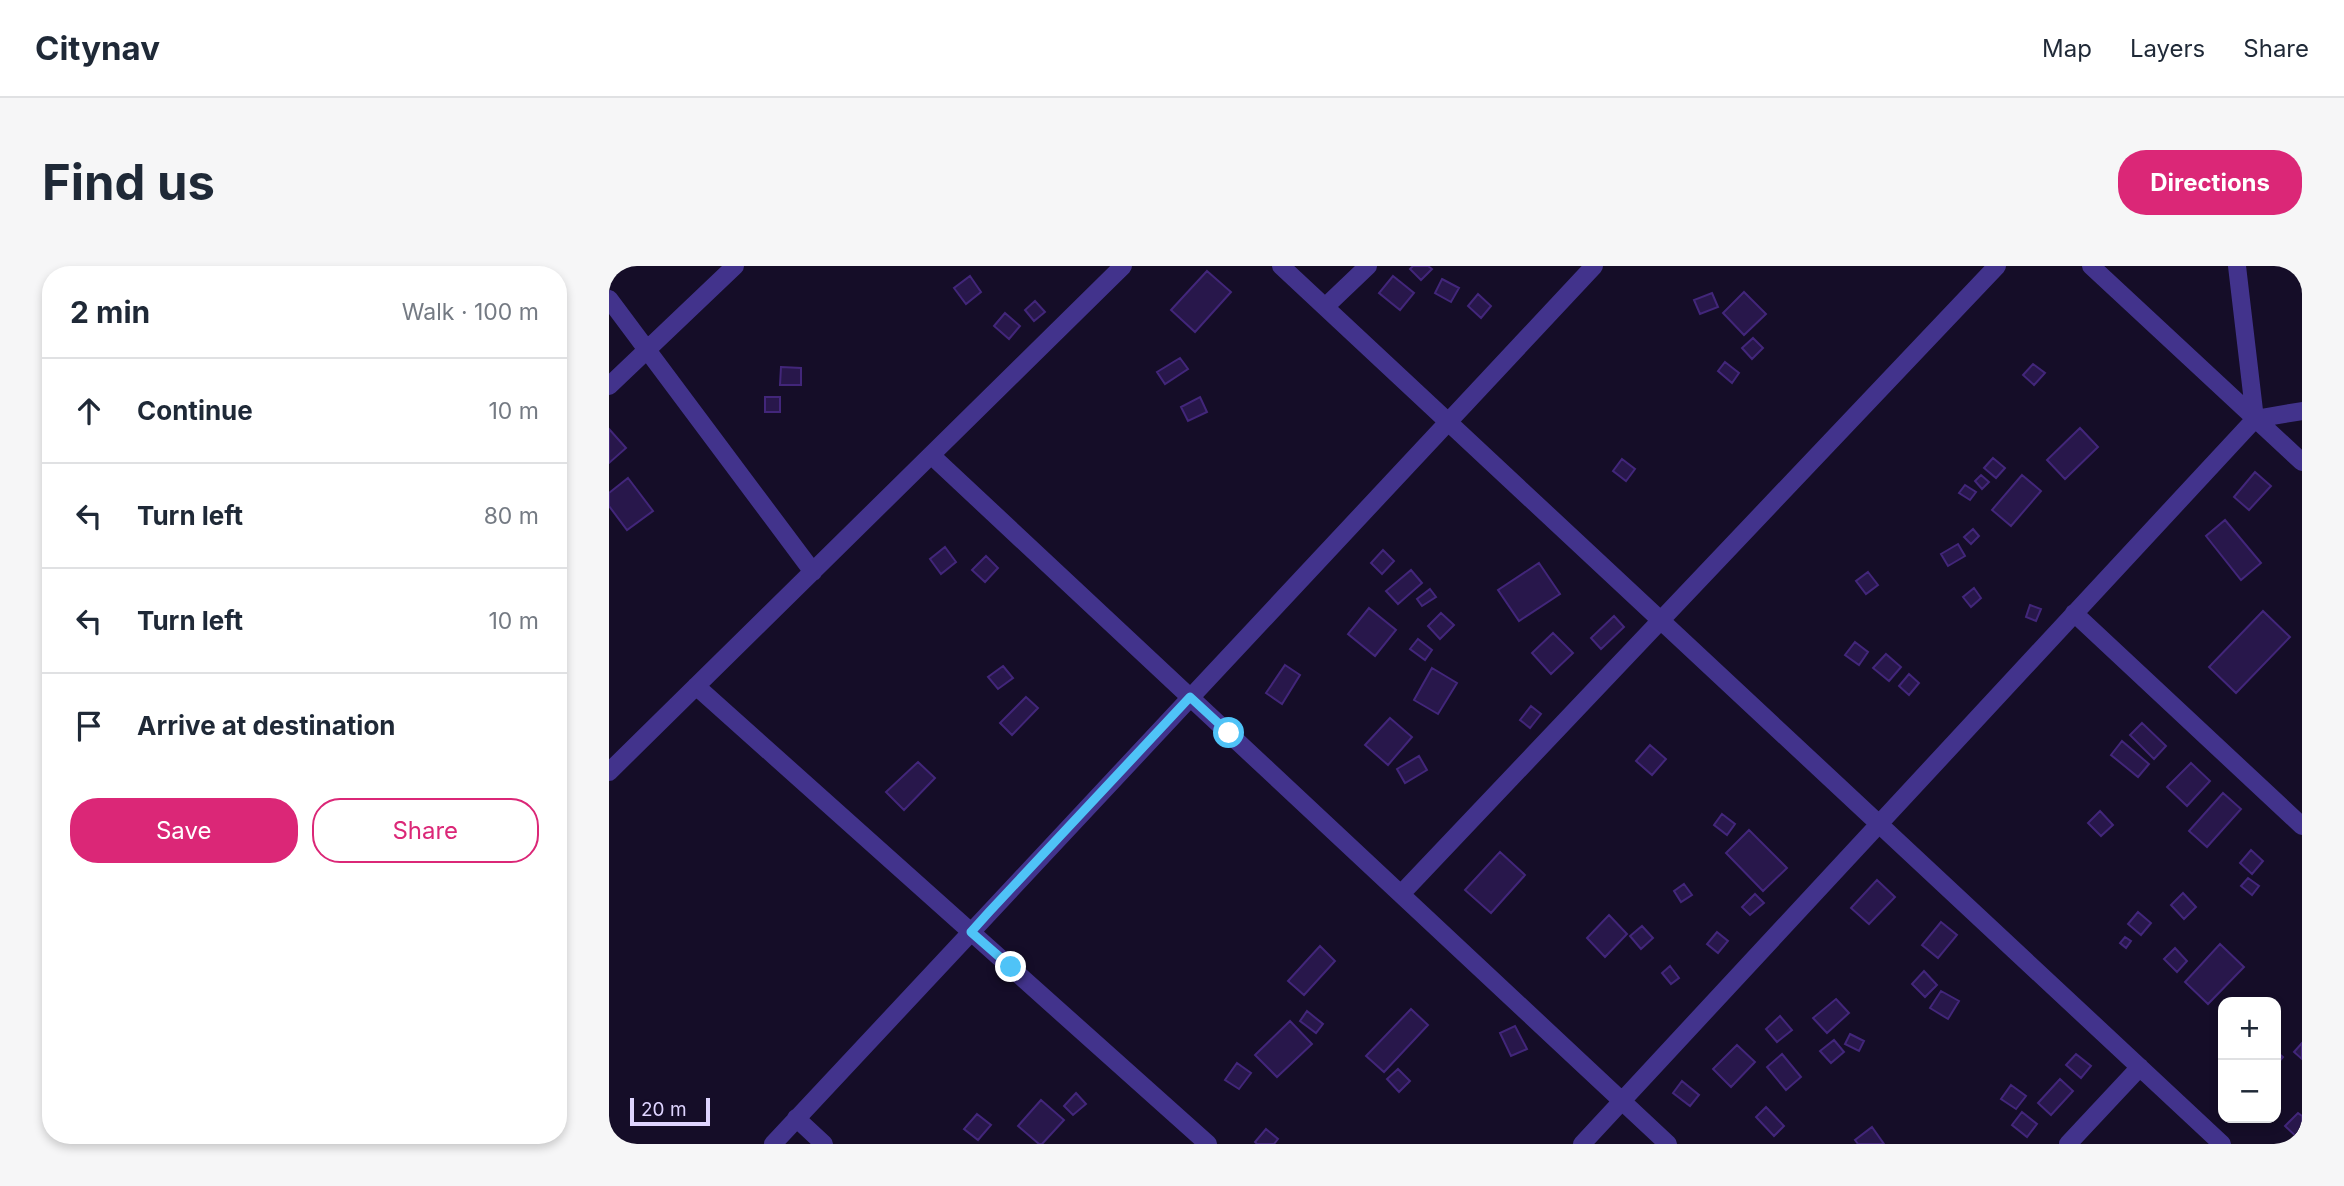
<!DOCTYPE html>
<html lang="en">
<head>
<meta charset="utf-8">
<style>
	:root { --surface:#fff; --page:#f6f6f7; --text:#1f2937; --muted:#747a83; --line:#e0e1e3; --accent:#db2777 }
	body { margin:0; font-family:Inter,sans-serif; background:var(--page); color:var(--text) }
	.controls { position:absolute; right:21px; bottom:21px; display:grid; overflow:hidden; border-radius:14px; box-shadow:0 4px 10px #0003 }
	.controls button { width:63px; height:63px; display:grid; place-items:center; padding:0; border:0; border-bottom:2px solid var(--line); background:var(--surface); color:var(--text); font:35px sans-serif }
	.scale { position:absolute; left:21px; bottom:18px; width:80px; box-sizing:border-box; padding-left:7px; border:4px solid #dfd4ff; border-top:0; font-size:19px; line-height:24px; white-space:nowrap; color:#dfd4ff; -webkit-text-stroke:5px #150d28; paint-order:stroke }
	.stop { position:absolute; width:21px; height:21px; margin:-16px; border:5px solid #4fc3f7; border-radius:50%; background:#fff }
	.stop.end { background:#4fc3f7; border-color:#fff; box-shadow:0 2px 7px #0008 }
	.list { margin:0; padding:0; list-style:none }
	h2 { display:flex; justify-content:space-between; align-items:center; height:91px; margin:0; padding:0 28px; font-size:30px }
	h2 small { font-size:23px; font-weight:400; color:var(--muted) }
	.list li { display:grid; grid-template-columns:46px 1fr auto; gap:21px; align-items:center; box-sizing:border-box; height:105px; padding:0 28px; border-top:2px solid var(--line) }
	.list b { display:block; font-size:26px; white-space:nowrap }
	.list em { font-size:23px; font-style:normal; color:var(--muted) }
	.actions { display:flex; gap:14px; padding:21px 28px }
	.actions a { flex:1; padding:16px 0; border:2px solid var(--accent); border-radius:28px; text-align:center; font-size:24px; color:var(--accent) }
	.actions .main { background:var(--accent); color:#fff }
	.icon { flex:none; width:38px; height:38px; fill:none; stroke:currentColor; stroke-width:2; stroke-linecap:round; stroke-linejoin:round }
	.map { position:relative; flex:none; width:1693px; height:878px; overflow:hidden; border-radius:28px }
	header { display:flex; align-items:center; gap:42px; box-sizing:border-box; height:98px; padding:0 35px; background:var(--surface); border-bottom:2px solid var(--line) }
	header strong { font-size:33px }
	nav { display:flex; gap:38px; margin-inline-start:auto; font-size:24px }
	.intro { display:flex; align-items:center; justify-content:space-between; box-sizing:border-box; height:168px; padding:0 42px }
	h1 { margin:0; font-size:49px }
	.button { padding:18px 32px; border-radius:28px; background:var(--accent); color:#fff; font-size:24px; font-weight:700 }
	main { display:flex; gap:42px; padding:0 42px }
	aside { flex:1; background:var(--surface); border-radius:28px; box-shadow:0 4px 10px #0003 }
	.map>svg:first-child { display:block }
	.building { fill:#28174b; stroke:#42267a; stroke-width:2 }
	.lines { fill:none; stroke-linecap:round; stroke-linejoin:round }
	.minor { stroke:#42338c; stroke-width:18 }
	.route { stroke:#4fc3f7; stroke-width:9 }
</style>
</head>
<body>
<header>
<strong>Citynav</strong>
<nav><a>Map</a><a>Layers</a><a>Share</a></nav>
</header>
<div class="intro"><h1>Find us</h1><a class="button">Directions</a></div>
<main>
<aside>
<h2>2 min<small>Walk · 100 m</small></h2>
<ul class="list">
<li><svg class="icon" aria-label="ahead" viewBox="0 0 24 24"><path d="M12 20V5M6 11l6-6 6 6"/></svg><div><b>Continue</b></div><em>10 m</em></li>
<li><svg class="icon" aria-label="left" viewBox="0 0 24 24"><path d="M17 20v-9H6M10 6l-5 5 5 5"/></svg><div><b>Turn left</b></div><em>80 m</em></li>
<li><svg class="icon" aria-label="left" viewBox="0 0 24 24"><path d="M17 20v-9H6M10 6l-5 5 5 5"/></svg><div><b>Turn left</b></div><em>10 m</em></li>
<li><svg class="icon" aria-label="arrive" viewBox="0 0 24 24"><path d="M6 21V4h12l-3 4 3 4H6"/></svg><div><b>Arrive at destination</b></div></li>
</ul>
<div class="actions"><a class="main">Save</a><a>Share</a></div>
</aside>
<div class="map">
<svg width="1693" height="878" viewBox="0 0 1693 878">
	<rect width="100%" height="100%" fill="#150d28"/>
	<!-- building -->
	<path class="building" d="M804 0H819L823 3 812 14 801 3Z
		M598 5 622 26 586 66 562 44Z
		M361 10 372 26 357 38 345 22Z
		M784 10 805 27 791 44 770 27Z
		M833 13 850 22 842 36 826 27Z
		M1135 26 1157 48 1135 69 1114 47Z
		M1103 27 1109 41 1091 48 1085 34Z
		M869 28 882 40 872 52 859 40Z
		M426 35 436 46 425 55 416 44Z
		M396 47 411 60 400 73 385 60Z
		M1144 72 1154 82 1143 93 1133 82Z
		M571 92 579 103 556 118 548 106Z
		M1116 96 1130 107 1123 117 1109 105Z
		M1424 98 1436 107 1425 119 1414 109Z
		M172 101 192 102V119H171Z
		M156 131H171V146H156Z
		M591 131 598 146 579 155 572 141Z
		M1471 162 1489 181 1456 213 1438 194Z
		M0 163 17 182 0 197Z
		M1384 192 1396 202 1387 212 1375 202Z
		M1013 193 1026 203 1017 215 1004 205Z
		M1646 206 1662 220 1640 244 1625 231Z
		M1372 209 1380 216 1373 223 1366 215Z
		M1413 209 1432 225 1402 260 1383 244Z
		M19 212 44 245 18 264 0 240V227Z
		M1356 219 1367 226 1361 234 1350 227Z
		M1616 254 1652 297 1632 314 1597 270Z
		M1364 263 1370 270 1362 278 1355 271Z
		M1349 278 1356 290 1339 300 1332 288Z
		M336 281 347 296 332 308 321 293Z
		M774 284 785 295 773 308 762 297Z
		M377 290 389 302 376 316 363 304Z
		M930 297 951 328 910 355 889 324Z
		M802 304 813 317 789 338 777 325Z
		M1259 306 1269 319 1257 328 1247 315Z
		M1365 322 1372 332 1362 341 1354 331Z
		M821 323 827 331 813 340 808 333Z
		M1421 339 1432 343 1427 355 1417 351Z
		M760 342 787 364 766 390 739 368Z
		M1654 345 1681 371 1627 427 1600 401Z
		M832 347 845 359 831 373 819 360Z
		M1005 350 1015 361 992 383 982 372Z
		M944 367 964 387 942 408 923 387Z
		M809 373 823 384 816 394 801 383Z
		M1246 376 1259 386 1250 399 1236 389Z
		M1277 388 1292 401 1280 415 1264 402Z
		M676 399 691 409 673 438 657 427Z
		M394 400 404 412 389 423 379 411Z
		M823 402 848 417 829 448 805 434Z
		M1300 408 1310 417 1300 429 1290 420Z
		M417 431 429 442 403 469 391 457Z
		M922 440 932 448 921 462 911 454Z
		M781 452 803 471 779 499 756 479Z
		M1533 457 1557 480 1545 493 1521 469Z
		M1513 475 1540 498 1529 511 1502 489Z
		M1041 479 1057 493 1043 509 1027 495Z
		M810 490 818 504 796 517 788 503Z
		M309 496 326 512 295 544 277 526Z
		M1582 497 1601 515 1578 540 1558 521Z
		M1614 527 1632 543 1598 581 1580 565Z
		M1491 545 1504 559 1492 570 1479 557Z
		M1113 548 1126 558 1118 569 1105 559Z
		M1140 564 1178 602 1154 625 1117 587Z
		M1642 584 1654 595 1643 608 1631 597Z
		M891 586 916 609 882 647 856 624Z
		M1639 612 1650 620 1643 629 1632 620Z
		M1268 614 1286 631 1260 658 1242 642Z
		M1075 618 1083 629 1072 636 1065 625Z
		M1574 627 1587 641 1575 653 1562 639Z
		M1146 628 1155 637 1141 649 1133 641Z
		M1529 646 1542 657 1532 669 1519 658Z
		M1000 649 1018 668 996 691 978 672Z
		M1332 656 1348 669 1329 692 1313 679Z
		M1033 660 1044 672 1032 683 1021 670Z
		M1108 666 1119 675 1109 687 1098 678Z
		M1516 671 1522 675 1517 682 1511 677Z
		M1611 678 1635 701 1599 738 1576 716Z
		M711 680 726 695 695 729 679 715Z
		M1566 682 1578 695 1568 706 1555 693Z
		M1061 700 1070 712 1062 718 1053 707Z
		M1315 705 1328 719 1316 731 1303 718Z
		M1332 725 1350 735 1339 753 1321 742Z
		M1227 733 1240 747 1218 767 1204 752Z
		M802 743 819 759 775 806 757 790Z
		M698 745 714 758 707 767 691 755Z
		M1171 750 1183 764 1168 776 1157 763Z
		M681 755 703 778 668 811 646 789Z
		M906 760 918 783 902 790 891 767Z
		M1241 768 1255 775 1250 785 1236 778Z
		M1225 774 1235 786 1222 797 1211 785Z
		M1693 777V793L1685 786Z
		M1128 779 1146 796 1122 821 1104 803Z
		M1667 785 1674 791 1667 799Z
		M1173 788 1192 811 1177 824 1158 801Z
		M1467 788 1482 800 1472 812 1457 799Z
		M628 797 642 807 630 823 616 814Z
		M789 803 801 815 790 826 778 813Z
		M1451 813 1464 825 1442 849 1429 837Z
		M1073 815 1090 829 1081 840 1064 827Z
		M1402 819 1417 830 1407 843 1392 833Z
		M467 827 477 838 464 849 455 840Z
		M432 834 455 854 433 878H430L409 860Z
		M1157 841 1175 860 1165 870 1147 851Z
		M1413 846 1428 858 1418 871 1403 859Z
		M1689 847 1693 850V876L1676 860Z
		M368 848 382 859 369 874 355 863Z
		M1263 861 1275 878H1249L1246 874Z
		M657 863 669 873 665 878H648L646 876Z"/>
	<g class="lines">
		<!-- minor -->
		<path class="minor" d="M672 0 1613 878
			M1482 0 1693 196
			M1628 0 1646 153
			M0 33 204 306
			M716 41 759 0
			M0 120 126 0
			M322 189 1059 878
			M1465 347 1693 560
			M87 420 599 878
			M0 506 514 0
			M792 628 1388 0
			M187 852 215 878
			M164 878 985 0
			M973 878 1646 153 1693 145
			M1459 878 1531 801"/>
	</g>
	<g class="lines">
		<!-- route -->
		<path class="route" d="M402 701 362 666 380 646 581 431 620 467"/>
	</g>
</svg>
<div class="controls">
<button>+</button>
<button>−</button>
</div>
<div class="scale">20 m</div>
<div class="stop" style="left:620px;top:467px"></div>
<div class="stop end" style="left:402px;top:701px"></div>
</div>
</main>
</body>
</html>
